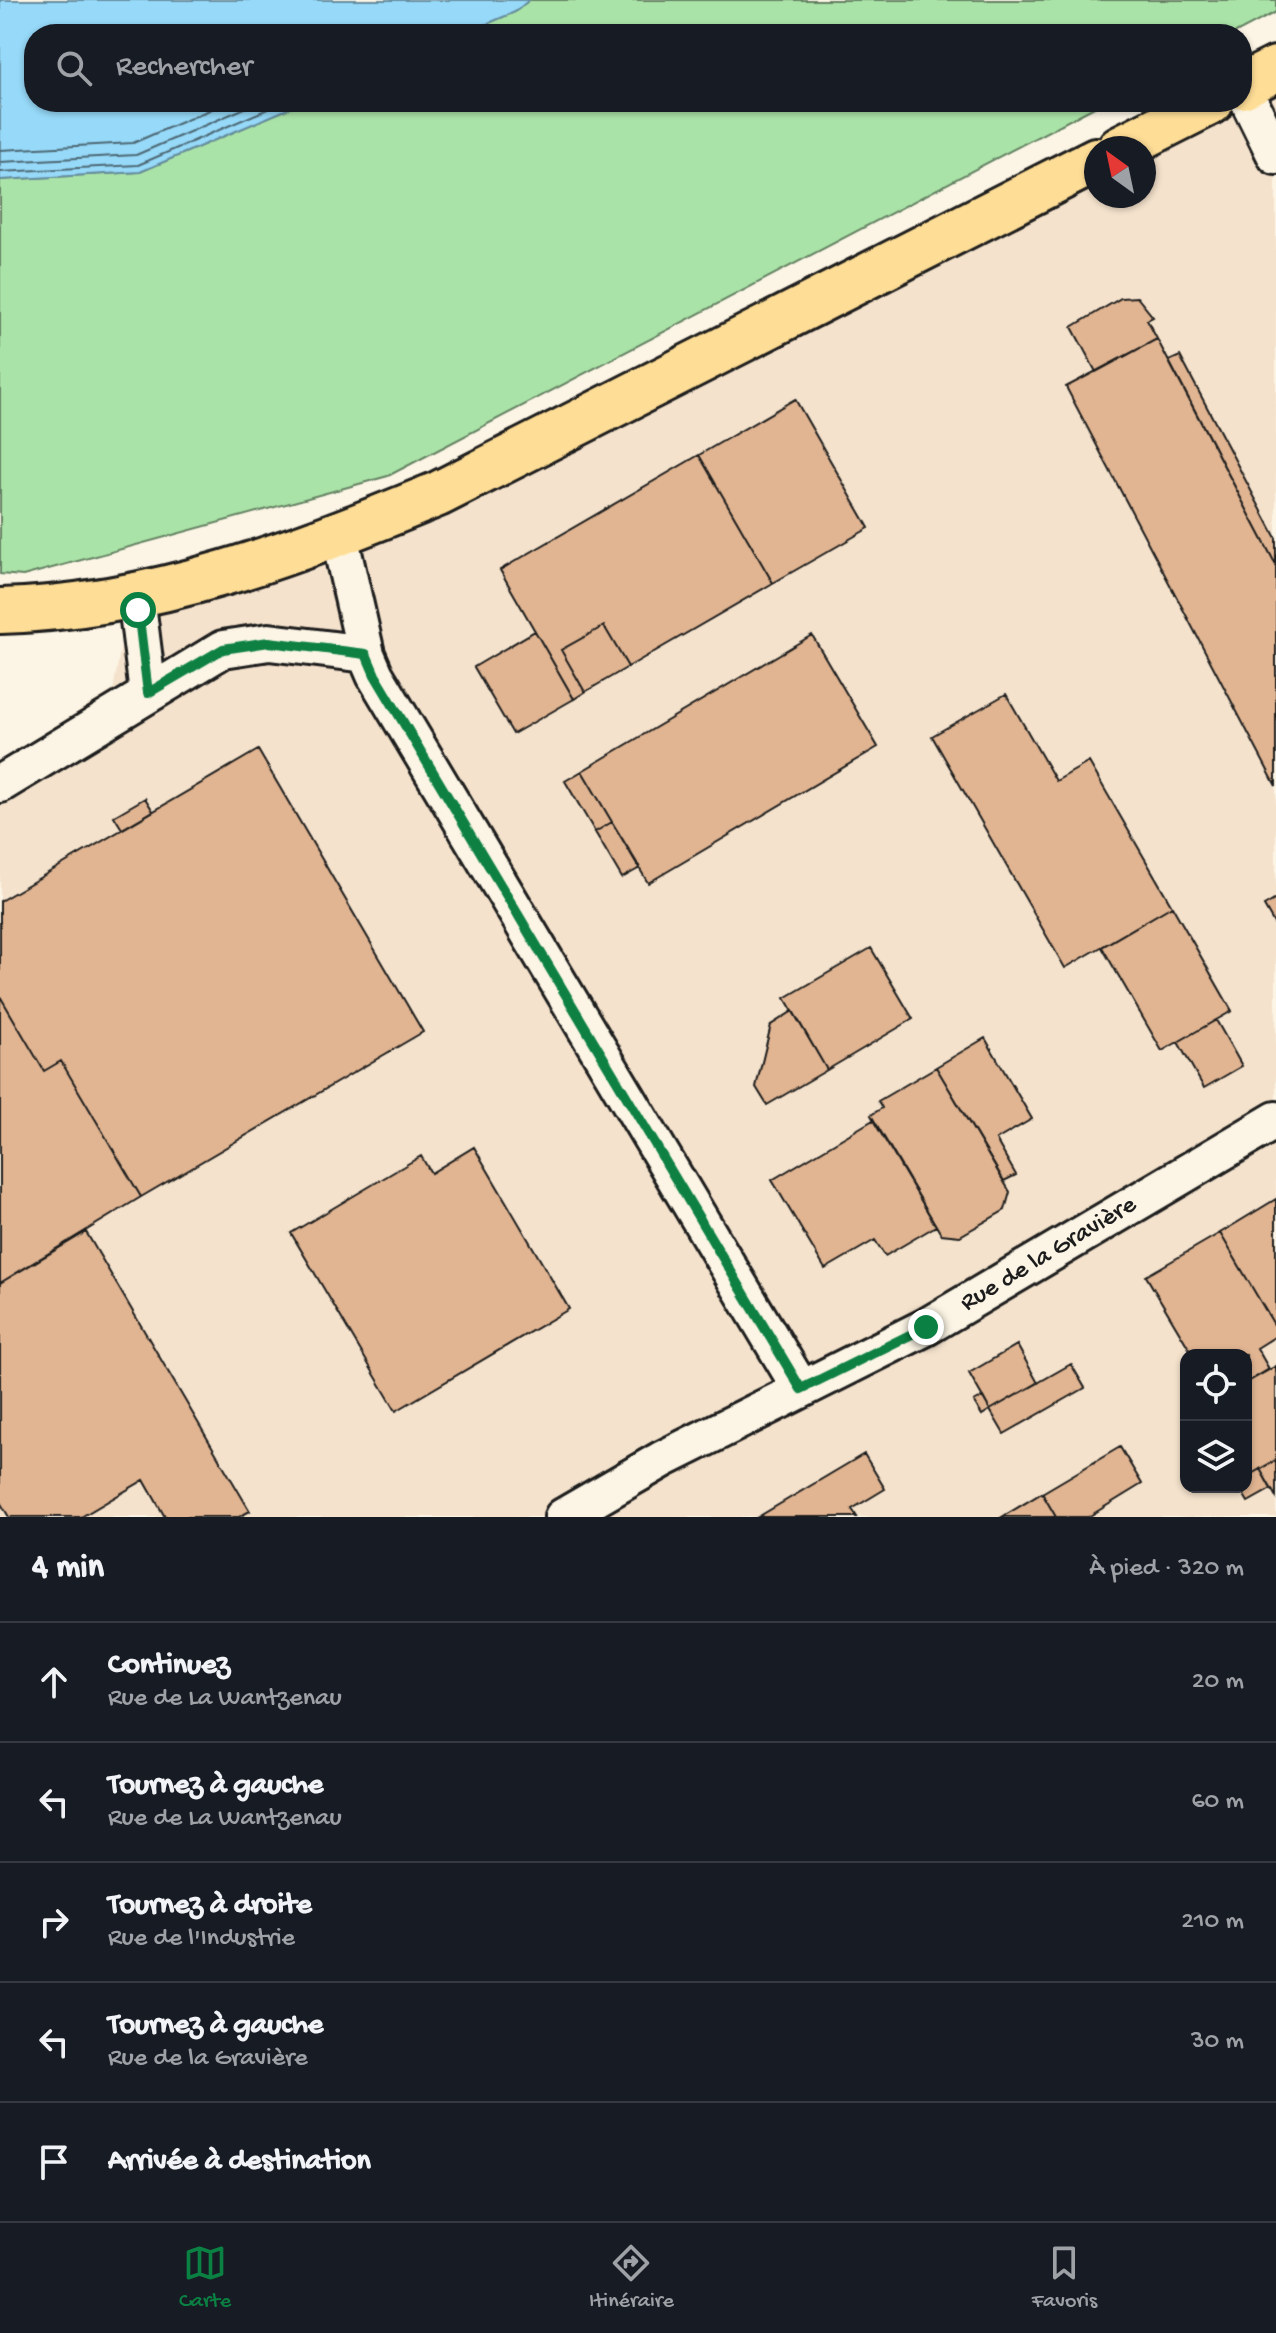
<!DOCTYPE html>
<html lang="fr">
<head>
<meta charset="utf-8">
<style>
	:root { --surface:#171b24; --page:#20242c; --text:#f1f3f6; --muted:#9ea1a6; --line:#363941; --accent:#0b8043 }
	body { margin:0; font-family:"Gochi Hand",sans-serif; background:var(--page); color:var(--text) }
	.controls { position:absolute; right:24px; bottom:24px; display:grid; overflow:hidden; border-radius:16px; box-shadow:0 2px 6px #0004 }
	.controls button { width:72px; height:72px; display:grid; place-items:center; padding:0; border:0; border-bottom:2px solid var(--line); background:var(--surface); color:var(--text); font:40px sans-serif }
	.compass { position:absolute; left:1084px; top:136px; width:72px; height:72px; border-radius:50%; background:var(--surface); box-shadow:0 2px 6px #0004; rotate:327deg }
	.stop { position:absolute; width:24px; height:24px; margin:-18px; border:6px solid #0b8043; border-radius:50%; background:#fff }
	.stop.end { background:#0b8043; border-color:#fff; box-shadow:0 2px 8px #0008 }
	.list { margin:0; padding:0; list-style:none }
	h2 { display:flex; justify-content:space-between; align-items:center; height:104px; margin:0; padding:0 32px; font-size:34px }
	h2 small { font-size:26px; font-weight:400; color:var(--muted) }
	.list li { display:grid; grid-template-columns:52px 1fr auto; gap:24px; align-items:center; box-sizing:border-box; height:120px; padding:0 32px; border-top:2px solid var(--line) }
	.list b { display:block; font-size:30px; white-space:nowrap }
	.list p { margin:0; font-size:26px; white-space:nowrap; color:var(--muted) }
	.list em { font-size:26px; font-style:normal; color:var(--muted) }
	.icon { flex:none; width:44px; height:44px; fill:none; stroke:currentColor; stroke-width:2; stroke-linecap:round; stroke-linejoin:round }
	.map { position:relative; flex:none; width:1276px; height:1517px; overflow:hidden }
	.search { position:absolute; background:var(--surface); box-shadow:0 2px 6px #0004; left:24px; right:24px; top:24px; height:88px; display:flex; align-items:center; gap:20px; box-sizing:border-box; padding:0 28px; border-radius:32px; color:var(--muted); font-size:30px }
	.sheet { height:704px; background:var(--surface) }
	nav { display:flex; justify-content:space-around; align-items:center; box-sizing:border-box; height:112px; border-top:2px solid var(--line); background:var(--surface); font-size:22px; color:var(--muted) }
	nav a { display:grid; justify-items:center; gap:4px }
	nav .on { color:var(--accent) }
	.map>svg:first-child { display:block }
	.built { fill:#f4e2cc; fill-rule:evenodd }
	.green { fill:#aae3a7; stroke:#638062; stroke-width:2 }
	.water { fill:#96d9f8; stroke:#658da0; stroke-width:2 }
	.lines { fill:none; stroke-linecap:round; stroke-linejoin:round }
	.shore { stroke:#4d6874; stroke-width:2 }
	.building { fill:#e1b592; stroke:#1c1c1c; stroke-width:2 }
	.minor-casing { stroke:#1c1c1c; stroke-width:42 }
	.major-casing { stroke:#1c1c1c; stroke-width:50 }
	.minor { stroke:#fcf5e5; stroke-width:36 }
	.major { stroke:#fedd96; stroke-width:44 }
	.route { stroke:#0b8043; stroke-width:10 }
	.labels { text-anchor:middle; dominant-baseline:central; stroke-width:8; stroke-linejoin:round; paint-order:stroke }
	.street-label { font-size:26px; fill:#1c1c1c; stroke:#fcf5e5 }
</style>
</head>
<body>
<div class="map">
<svg width="1276" height="1517" viewBox="0 0 1276 1517">
	<rect width="100%" height="100%" fill="#fcf5e5"/>
	<filter id="ink" filterUnits="userSpaceOnUse"><feTurbulence type="fractalNoise" baseFrequency=".0125" numOctaves="2"/><feDisplacementMap in="SourceGraphic" scale="16" xChannelSelector="R" yChannelSelector="G"/><feConvolveMatrix kernelMatrix="1 2 1 2 8 2 1 2 1" color-interpolation-filters="sRGB"/></filter>
	<g filter="url(#ink)">
		<!-- built -->
		<path class="built" d="M1276 79V1517H0V760L113 690 129 602 235 579 1096 170V196H1144V148ZM1186 1355H1246V1487H1186Z"/>
		<!-- green -->
		<path class="green" d="M529 0H1276V12L1234 34H463L515 12Z
			M304 102H1104L388 476 23 576 0 574V180L140 172Z"/>
		<!-- water -->
		<path class="water" d="M0 0H529L515 12 463 34H34V102H304L140 172 0 180Z"/>
		<g class="lines">
			<!-- shore -->
			<path class="shore" d="M0 150 133 143 228 102
				M0 162 136 155 259 102
				M0 172 138 165 284 102"/>
		</g>
		<!-- building -->
		<path class="building" d="M1137 297 1153 317 1147 320 1157 339 1096 372 1072 327 1121 298Z
			M1157 339 1276 565V786L1066 387Z
			M1180 356 1276 538V565L1169 361Z
			M795 399 869 528 773 583 699 455Z
			M699 455 773 583 628 667 604 626 561 650 585 692 574 699 500 570Z
			M604 626 628 667 585 692 561 650Z
			M535 631 574 699 513 734 474 667Z
			M812 635 878 747 648 883 582 771Z
			M1006 694 1056 781 1089 762 1172 906 1065 968 932 736Z
			M258 750 423 1032 141 1197 61 1061 44 1071 0 996V901Z
			M582 771 612 822 595 832 565 781Z
			M145 798 153 811 122 829 114 816Z
			M612 822 640 868 622 878 595 832Z
			M1276 899V927L1264 906Z
			M1172 906 1232 1011 1162 1051 1102 947Z
			M871 948 913 1019 827 1070 785 998Z
			M0 996 44 1071 61 1061 141 1197 0 1283Z
			M793 1011 827 1070 767 1105 756 1087 771 1025Z
			M1216 1020 1242 1066 1204 1088 1178 1042Z
			M985 1038 1032 1119 996 1140 1016 1175 1004 1181 936 1067Z
			M936 1067 1010 1192 1005 1210 960 1236 941 1234 871 1115 882 1108 878 1101Z
			M873 1120 936 1226 885 1256 875 1240 825 1269 772 1180Z
			M474 1147 569 1309 396 1411 291 1233 421 1156 431 1173Z
			M1276 1199V1328L1220 1233Z
			M86 1232 250 1511 239 1517H165L144 1480 81 1517H9L0 1502V1283Z
			M1220 1233 1276 1328V1336L1257 1348 1269 1369 1246 1383V1355H1193L1146 1276Z
			M1017 1345 1038 1383 990 1410 969 1373Z
			M1071 1364 1085 1388 1004 1434 990 1410Z
			M1276 1366V1460L1246 1477V1383Z
			M983 1397 990 1410 982 1415 974 1402Z
			M1120 1447 1142 1484 1088 1517H1056L1042 1493Z
			M864 1454 885 1489 852 1509 857 1517H758Z
			M1276 1460V1497L1260 1469Z
			M1260 1469 1271 1489 1248 1502 1239 1487H1246V1477Z
			M1042 1493 1056 1517H1002Z"/>
		<g class="lines">
			<defs>
				<path id="minor" d="M1242 87 1276 156
					M339 535 366 654 375 675 801 1389
					M136 596 148 693
					M0 784 223 649 269 642 366 654
					M563 1517 663 1459 926 1327 1276 1120"/>
				<path id="major" d="M1242 86 1276 69
					M1120 148 1211 102
					M0 611C154 607 298 552 438 494L1096 160"/>
			</defs>
			<!-- minor casing -->
			<use href="#minor" class="minor-casing"/>
			<!-- major casing -->
			<use href="#major" class="major-casing"/>
			<!-- minor -->
			<use href="#minor" class="minor"/>
			<!-- major -->
			<use href="#major" class="major"/>
		</g>
	</g>
	<g class="lines" filter="url(#ink)">
		<!-- route -->
		<path class="route" d="M138 610 148 693 223 649 269 642 366 654 375 675 801 1389 926 1327"/>
	</g>
	<g class="labels">
		<!-- street labels -->
		<g class="street-label">
			<text transform="translate(1049 1255) rotate(-31)">Rue de la Gravière</text>
		</g>
	</g>
</svg>
<div class="controls">
<button><svg class="icon" aria-label="locate" viewBox="0 0 24 24"><circle cx="12" cy="12" r="6"/><path d="M12 2v4M12 18v4M2 12h4M18 12h4"/></svg></button>
<button><svg class="icon" aria-label="layers" viewBox="0 0 24 24"><path d="M12 4l9 5-9 5-9-5zM3 14l9 5 9-5"/></svg></button>
</div>
<svg class="compass" viewBox="-18 -18 36 36"><path d="M0-13l5 13h-10z" fill="#e53935"/><path d="M0 13l5-13h-10z" fill="#9ea1a6"/></svg>
<div class="stop" style="left:138px;top:610px"></div>
<div class="stop end" style="left:926px;top:1327px"></div>
<div class="search"><svg class="icon" aria-label="search" viewBox="0 0 24 24"><circle cx="10" cy="10" r="6"/><path d="M15 15l6 6"/></svg>Rechercher</div>
</div>
<section class="sheet">
<h2>4 min<small>À pied · 320 m</small></h2>
<ul class="list">
<li><svg class="icon" aria-label="ahead" viewBox="0 0 24 24"><path d="M12 20V5M6 11l6-6 6 6"/></svg><div><b>Continuez</b><p>Rue de La Wantzenau</p></div><em>20 m</em></li>
<li><svg class="icon" aria-label="left" viewBox="0 0 24 24"><path d="M17 20v-9H6M10 6l-5 5 5 5"/></svg><div><b>Tournez à gauche</b><p>Rue de La Wantzenau</p></div><em>60 m</em></li>
<li><svg class="icon" aria-label="right" viewBox="0 0 24 24"><path d="M7 20v-9h11M14 6l5 5-5 5"/></svg><div><b>Tournez à droite</b><p>Rue de l'Industrie</p></div><em>210 m</em></li>
<li><svg class="icon" aria-label="left" viewBox="0 0 24 24"><path d="M17 20v-9H6M10 6l-5 5 5 5"/></svg><div><b>Tournez à gauche</b><p>Rue de la Gravière</p></div><em>30 m</em></li>
<li><svg class="icon" aria-label="arrive" viewBox="0 0 24 24"><path d="M6 21V4h12l-3 4 3 4H6"/></svg><div><b>Arrivée à destination</b></div></li>
</ul>
</section>
<nav>
<a class="on"><svg class="icon" aria-label="map" viewBox="0 0 24 24"><path d="M3 6l6-2 6 2 6-2v14l-6 2-6-2-6 2zM9 4v14M15 6v14"/></svg>Carte</a>
<a><svg class="icon" aria-label="directions" viewBox="0 0 24 24"><path d="M12 3l9 9-9 9-9-9zM9 14v-3h6M13 9l2 2-2 2"/></svg>Itinéraire</a>
<a><svg class="icon" aria-label="saved" viewBox="0 0 24 24"><path d="M7 4h10v16l-5-4-5 4z"/></svg>Favoris</a>
</nav>
</body>
</html>
